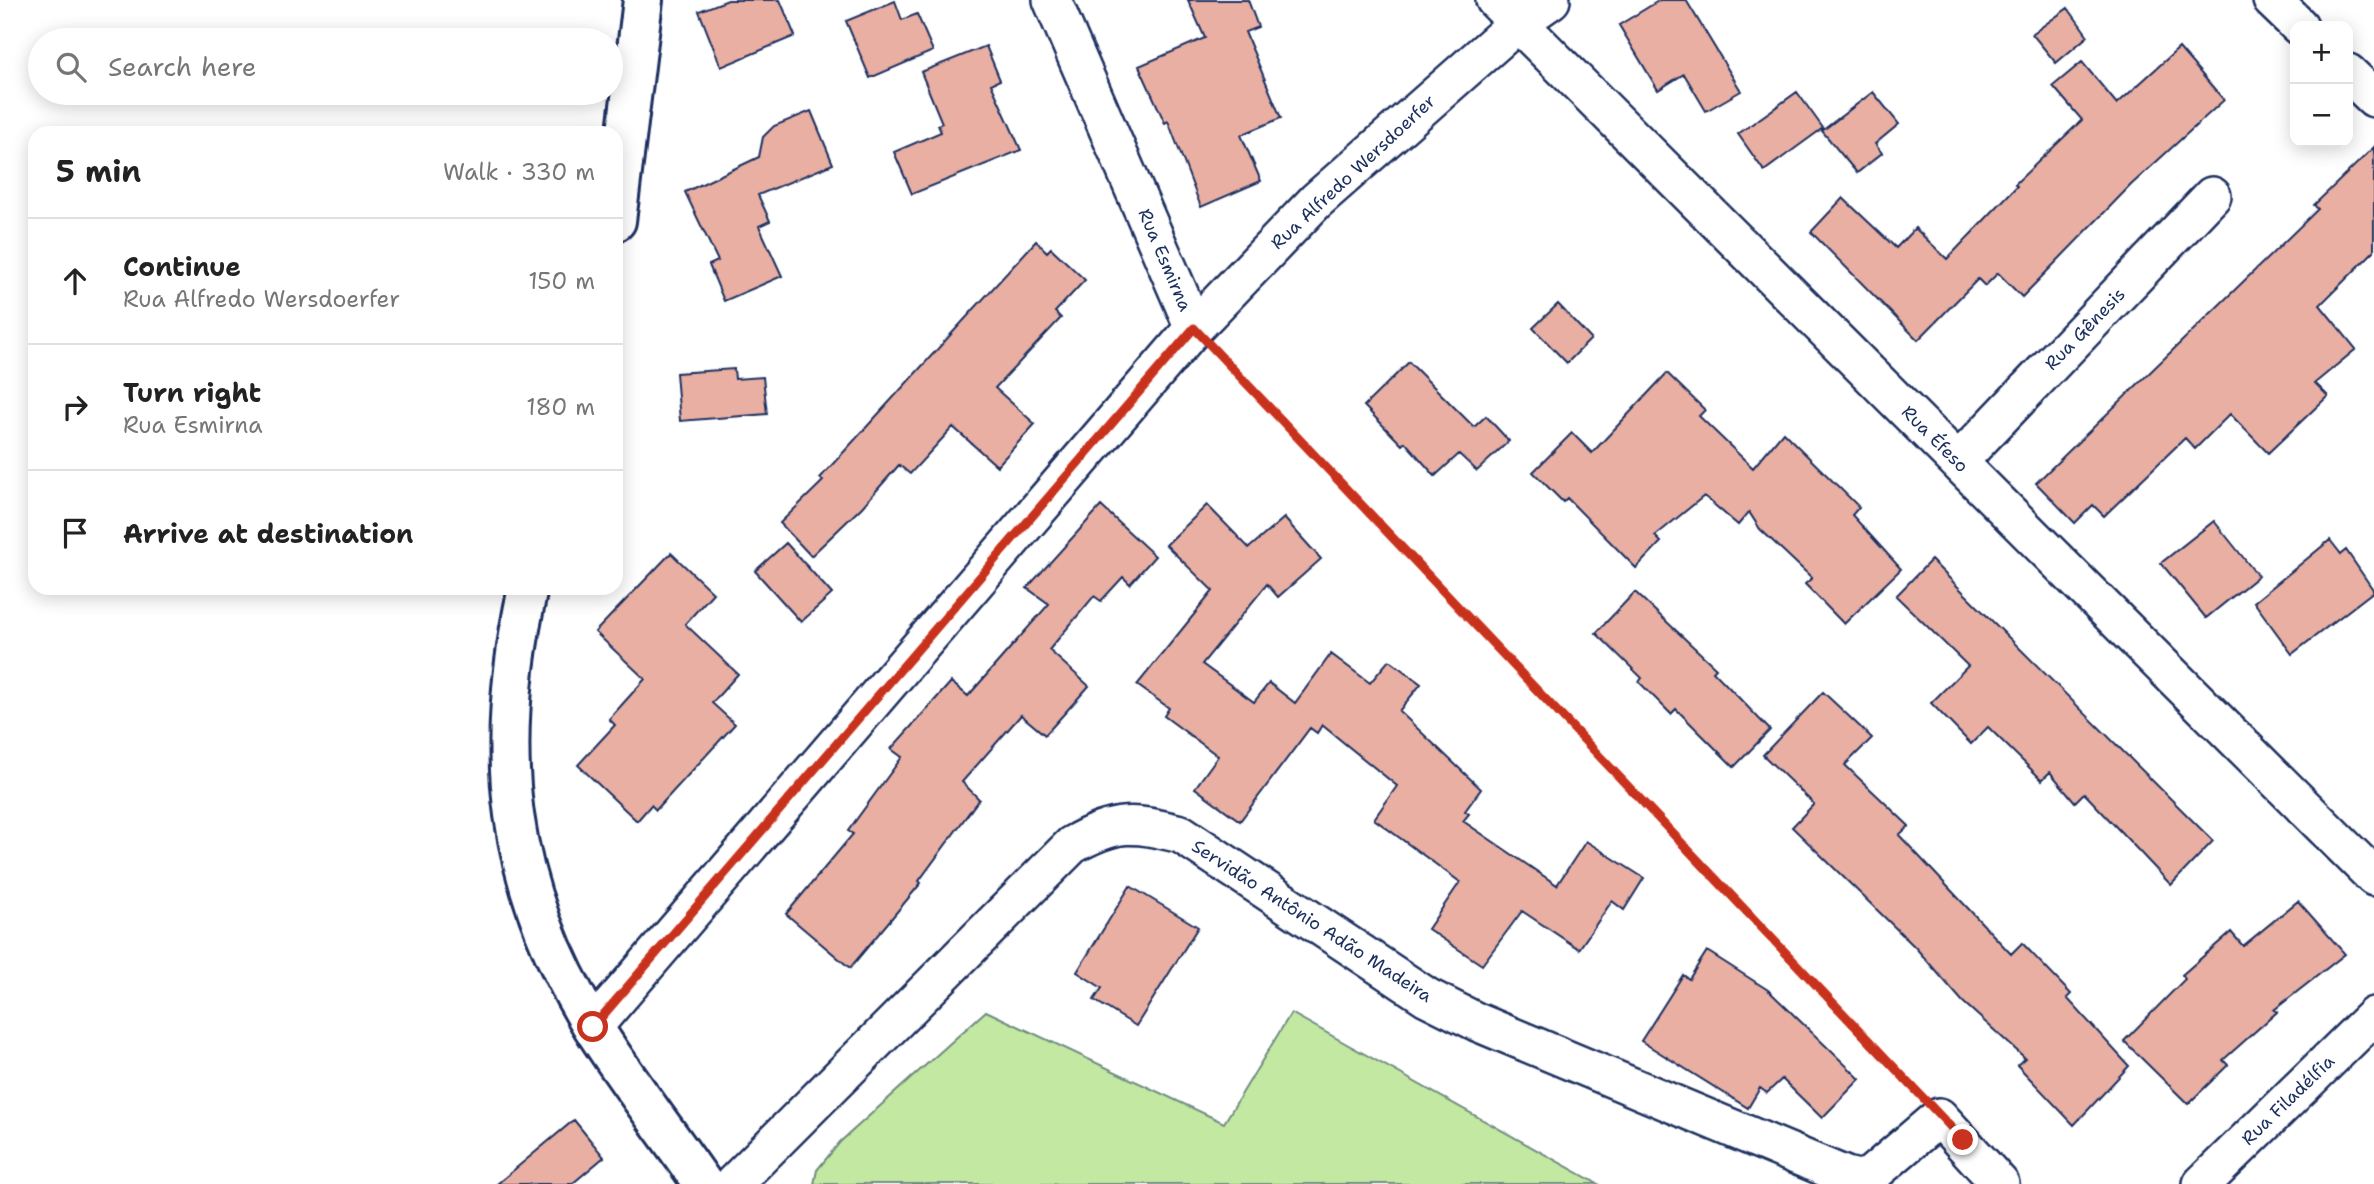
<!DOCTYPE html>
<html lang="en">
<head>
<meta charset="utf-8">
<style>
	:root { --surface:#fff; --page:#f2f2f2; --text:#222; --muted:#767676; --line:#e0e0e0 }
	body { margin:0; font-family:"Shantell Sans",sans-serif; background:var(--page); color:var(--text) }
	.controls { position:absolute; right:21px; top:21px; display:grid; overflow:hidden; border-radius:14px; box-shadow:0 4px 18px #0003 }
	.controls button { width:63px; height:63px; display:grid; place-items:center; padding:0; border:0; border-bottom:2px solid var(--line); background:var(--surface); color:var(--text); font:35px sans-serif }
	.stop { position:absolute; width:21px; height:21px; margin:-16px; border:5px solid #c8321e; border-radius:50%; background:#fff }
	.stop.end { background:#c8321e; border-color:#fff; box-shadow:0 2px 7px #0008 }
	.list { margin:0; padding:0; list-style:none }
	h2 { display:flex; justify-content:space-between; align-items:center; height:91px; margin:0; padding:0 28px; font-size:30px }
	h2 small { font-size:23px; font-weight:400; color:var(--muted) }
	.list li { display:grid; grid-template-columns:46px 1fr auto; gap:21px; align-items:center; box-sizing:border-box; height:126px; padding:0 28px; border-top:2px solid var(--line) }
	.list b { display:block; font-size:26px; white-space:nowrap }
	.list p { margin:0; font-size:23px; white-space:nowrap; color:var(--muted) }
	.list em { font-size:23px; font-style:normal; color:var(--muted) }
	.icon { flex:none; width:38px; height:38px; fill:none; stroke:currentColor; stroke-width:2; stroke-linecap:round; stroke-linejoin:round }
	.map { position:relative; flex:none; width:2374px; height:1184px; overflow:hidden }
	.search { position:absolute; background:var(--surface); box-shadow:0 4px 18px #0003; left:28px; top:28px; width:595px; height:77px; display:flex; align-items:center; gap:18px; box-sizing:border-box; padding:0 24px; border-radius:38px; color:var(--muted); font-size:26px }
	.panel { position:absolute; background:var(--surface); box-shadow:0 4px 18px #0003; left:28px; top:126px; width:595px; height:469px; border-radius:21px }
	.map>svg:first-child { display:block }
	.green { fill:#c3e8a2; stroke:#6f8c80; stroke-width:2 }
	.building { fill:#e9afa3; stroke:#1b2f5e; stroke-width:2 }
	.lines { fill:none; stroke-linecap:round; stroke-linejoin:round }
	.minor-casing { stroke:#1b2f5e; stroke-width:42 }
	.secondary-casing { stroke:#1b2f5e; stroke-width:44 }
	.path { stroke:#1b2f5e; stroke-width:4.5; stroke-dasharray:2 5; stroke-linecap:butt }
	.minor { stroke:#fff; stroke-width:37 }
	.secondary { stroke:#fff; stroke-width:38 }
	.route { stroke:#c8321e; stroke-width:9 }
	.labels { text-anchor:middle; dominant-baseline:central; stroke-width:6; stroke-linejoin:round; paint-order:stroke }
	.street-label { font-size:18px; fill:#1b2f5e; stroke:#fff }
</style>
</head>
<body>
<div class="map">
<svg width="2374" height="1184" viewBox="0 0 2374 1184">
	<rect width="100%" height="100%" fill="#fff"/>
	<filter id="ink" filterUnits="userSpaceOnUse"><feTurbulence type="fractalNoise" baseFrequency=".0143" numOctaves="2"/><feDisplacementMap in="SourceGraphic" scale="14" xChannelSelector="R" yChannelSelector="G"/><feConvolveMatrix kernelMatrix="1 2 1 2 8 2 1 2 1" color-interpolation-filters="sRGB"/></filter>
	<g filter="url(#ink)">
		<!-- green -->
		<path class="green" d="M986 1011 1224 1123 1291 1013 1598 1184H814L817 1170 840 1142Z"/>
		<!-- building -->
		<path class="building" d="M728 0H780L795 36 721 67 699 11Z
			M1188 0H1248L1258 27 1245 32 1281 118 1241 135 1261 181 1201 207 1168 121 1165 123 1139 66 1205 38Z
			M1660 0H1686L1741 91 1706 111 1684 74 1658 90 1619 25Z
			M895 1 902 20 917 14 933 51 870 78 846 21Z
			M2068 8 2088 36 2056 63 2032 34Z
			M986 46 1000 80 991 84 1021 150 912 194 894 152 941 132 938 125 942 123 921 72Z
			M2179 48 2224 100 2131 185 2022 297 1998 273 1985 286 1978 279 1918 340 1811 232 1843 198 1896 248 1915 228 1947 259 2017 186 2015 184 2082 120 2053 86 2082 62 2117 104Z
			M1797 92 1823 128 1764 171 1738 134Z
			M1873 92 1899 124 1875 144 1882 153 1857 173 1822 131Z
			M811 111 833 164 758 195 770 221 759 226 782 276 724 301 709 265 718 261 685 192 759 157 763 137 774 126Z
			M2374 147V251L2320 305 2356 349 2315 383 2328 396 2268 453 2230 414 2195 449 2185 438 2104 516 2093 505 2075 523 2036 483 2318 209 2314 205Z
			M1036 241 1047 252 1051 248 1085 280 1055 312 1061 318 995 388 1035 424 997 466 953 427 910 474 899 465 862 507 811 556 780 523 823 481 820 478Z
			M1558 304 1591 339 1567 363 1533 328Z
			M1409 362 1474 427 1486 416 1509 441 1477 471 1459 454 1435 476 1405 442 1402 445 1364 406Z
			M734 369 735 379 763 377 767 414 680 421 676 373Z
			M1667 373 1705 410 1699 416 1753 468 1783 432 1859 507 1852 515 1901 569 1844 624 1805 584 1812 578 1760 529 1749 512 1738 525 1704 496 1655 536 1661 542 1636 568 1567 498 1563 502 1533 472 1572 433 1592 453Z
			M1207 505 1249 548 1284 518 1321 559 1278 597 1267 584 1202 664 1254 702 1269 683 1295 703 1331 654 1370 683 1389 660 1421 684 1399 711 1481 789 1465 811 1469 814 1463 821 1557 885 1586 841 1644 878 1624 910 1612 901 1579 949 1522 911 1482 965 1428 929 1460 882 1374 819 1397 786 1322 725 1317 733 1310 728 1240 821 1195 788 1218 756 1164 716 1169 708 1137 685 1213 591 1166 545Z
			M1101 506 1155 556 1130 584 1123 577 1101 601 1094 596 1049 650 1089 686 1045 735 1021 715 962 782 979 799 919 881 921 883 850 968 786 914 853 834 848 831 902 757 891 749 951 682 968 696 1049 604 1027 588Z
			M2214 521 2258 576 2206 618 2161 563Z
			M2330 540 2341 554 2346 550 2374 591 2292 654 2254 602Z
			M786 543 832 594 801 622 755 571Z
			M671 553 713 593 685 624 738 674 712 703 735 724 656 810 651 805 637 821 578 765 615 725 609 719 645 679 595 632Z
			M1931 560 2213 841 2171 885 2084 793 2075 802 2050 772 2042 780 1988 727 1971 744 1931 703 1968 666 1896 596Z
			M1635 592 1716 668 1713 671 1770 730 1734 767 1676 709 1671 714 1639 682 1642 678 1596 633Z
			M1823 692 1872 738 1845 765 1909 826 1899 835 2011 954 2022 943 2071 994 2067 998 2129 1066 2074 1125 2017 1065 2025 1058 1963 1002 1915 947 1792 827 1814 804 1763 755Z
			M1130 886 1198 927 1136 1026 1094 1000 1102 988 1077 972Z
			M2298 901 2345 954 2274 1010 2277 1012 2223 1060 2228 1065 2188 1104 2124 1041 2185 979 2182 975 2231 932 2243 946Z
			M1707 951 1768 990 1860 1079 1822 1118 1782 1079 1767 1093 1760 1088 1748 1108 1641 1041 1683 975 1689 979Z
			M574 1120 604 1157 572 1184H497Z"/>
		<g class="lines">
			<defs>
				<path id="minor" d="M1052 0 1194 328
					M1495 0 2374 877
					M2272 0 2299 26
					M2348 73 2374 98
					M1958 462 2212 196
					M593 1027 1194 328 1316 201 1518 23 1551 0
					M733 1184 1072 845C1117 820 1133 822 1181 834L1427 997 1477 1022 1846 1176 1858 1179 1870 1176 1939 1117 2000 1184
					M2202 1184 2374 1016"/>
				<path id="secondary" d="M616 221 643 0
					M528 588C492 750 505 884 593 1027 627 1081 667 1132 703 1184"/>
			</defs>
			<!-- minor casing -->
			<use href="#minor" class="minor-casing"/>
			<!-- secondary casing -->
			<use href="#secondary" class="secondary-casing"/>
			<!-- path -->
			<path class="path" d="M1221 357 1912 1088"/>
			<!-- minor -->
			<use href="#minor" class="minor"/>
			<!-- secondary -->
			<use href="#secondary" class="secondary"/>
		</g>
	</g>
	<g class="lines" filter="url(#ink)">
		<!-- route -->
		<path class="route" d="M593 1027 1194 328 1963 1140"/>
	</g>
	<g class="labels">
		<!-- street labels -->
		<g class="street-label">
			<text transform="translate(1353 172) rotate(-43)">Rua Alfredo Wersdoerfer</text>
			<text transform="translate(1165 260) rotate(67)">Rua Esmirna</text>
			<text transform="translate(2085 329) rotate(-46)">Rua Gênesis</text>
			<text transform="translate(1935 439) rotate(45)">Rua Éfeso</text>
			<text transform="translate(1312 921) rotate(33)">Servidão Antônio Adão Madeira</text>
			<text transform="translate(2288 1100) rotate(-44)">Rua Filadélfia</text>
		</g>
	</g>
</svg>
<div class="controls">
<button>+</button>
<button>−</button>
</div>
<div class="stop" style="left:593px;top:1027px"></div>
<div class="stop end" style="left:1963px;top:1140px"></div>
<div class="search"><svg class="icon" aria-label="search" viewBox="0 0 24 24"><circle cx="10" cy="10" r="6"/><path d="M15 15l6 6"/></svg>Search here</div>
<section class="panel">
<h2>5 min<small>Walk · 330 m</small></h2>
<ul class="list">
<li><svg class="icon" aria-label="ahead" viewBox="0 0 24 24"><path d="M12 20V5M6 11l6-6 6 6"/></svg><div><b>Continue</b><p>Rua Alfredo Wersdoerfer</p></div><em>150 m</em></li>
<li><svg class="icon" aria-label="right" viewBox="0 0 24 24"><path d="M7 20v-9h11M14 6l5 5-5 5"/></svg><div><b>Turn right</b><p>Rua Esmirna</p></div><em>180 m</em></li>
<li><svg class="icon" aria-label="arrive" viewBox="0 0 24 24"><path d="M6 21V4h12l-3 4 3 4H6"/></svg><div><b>Arrive at destination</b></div></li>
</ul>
</section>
</div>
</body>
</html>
